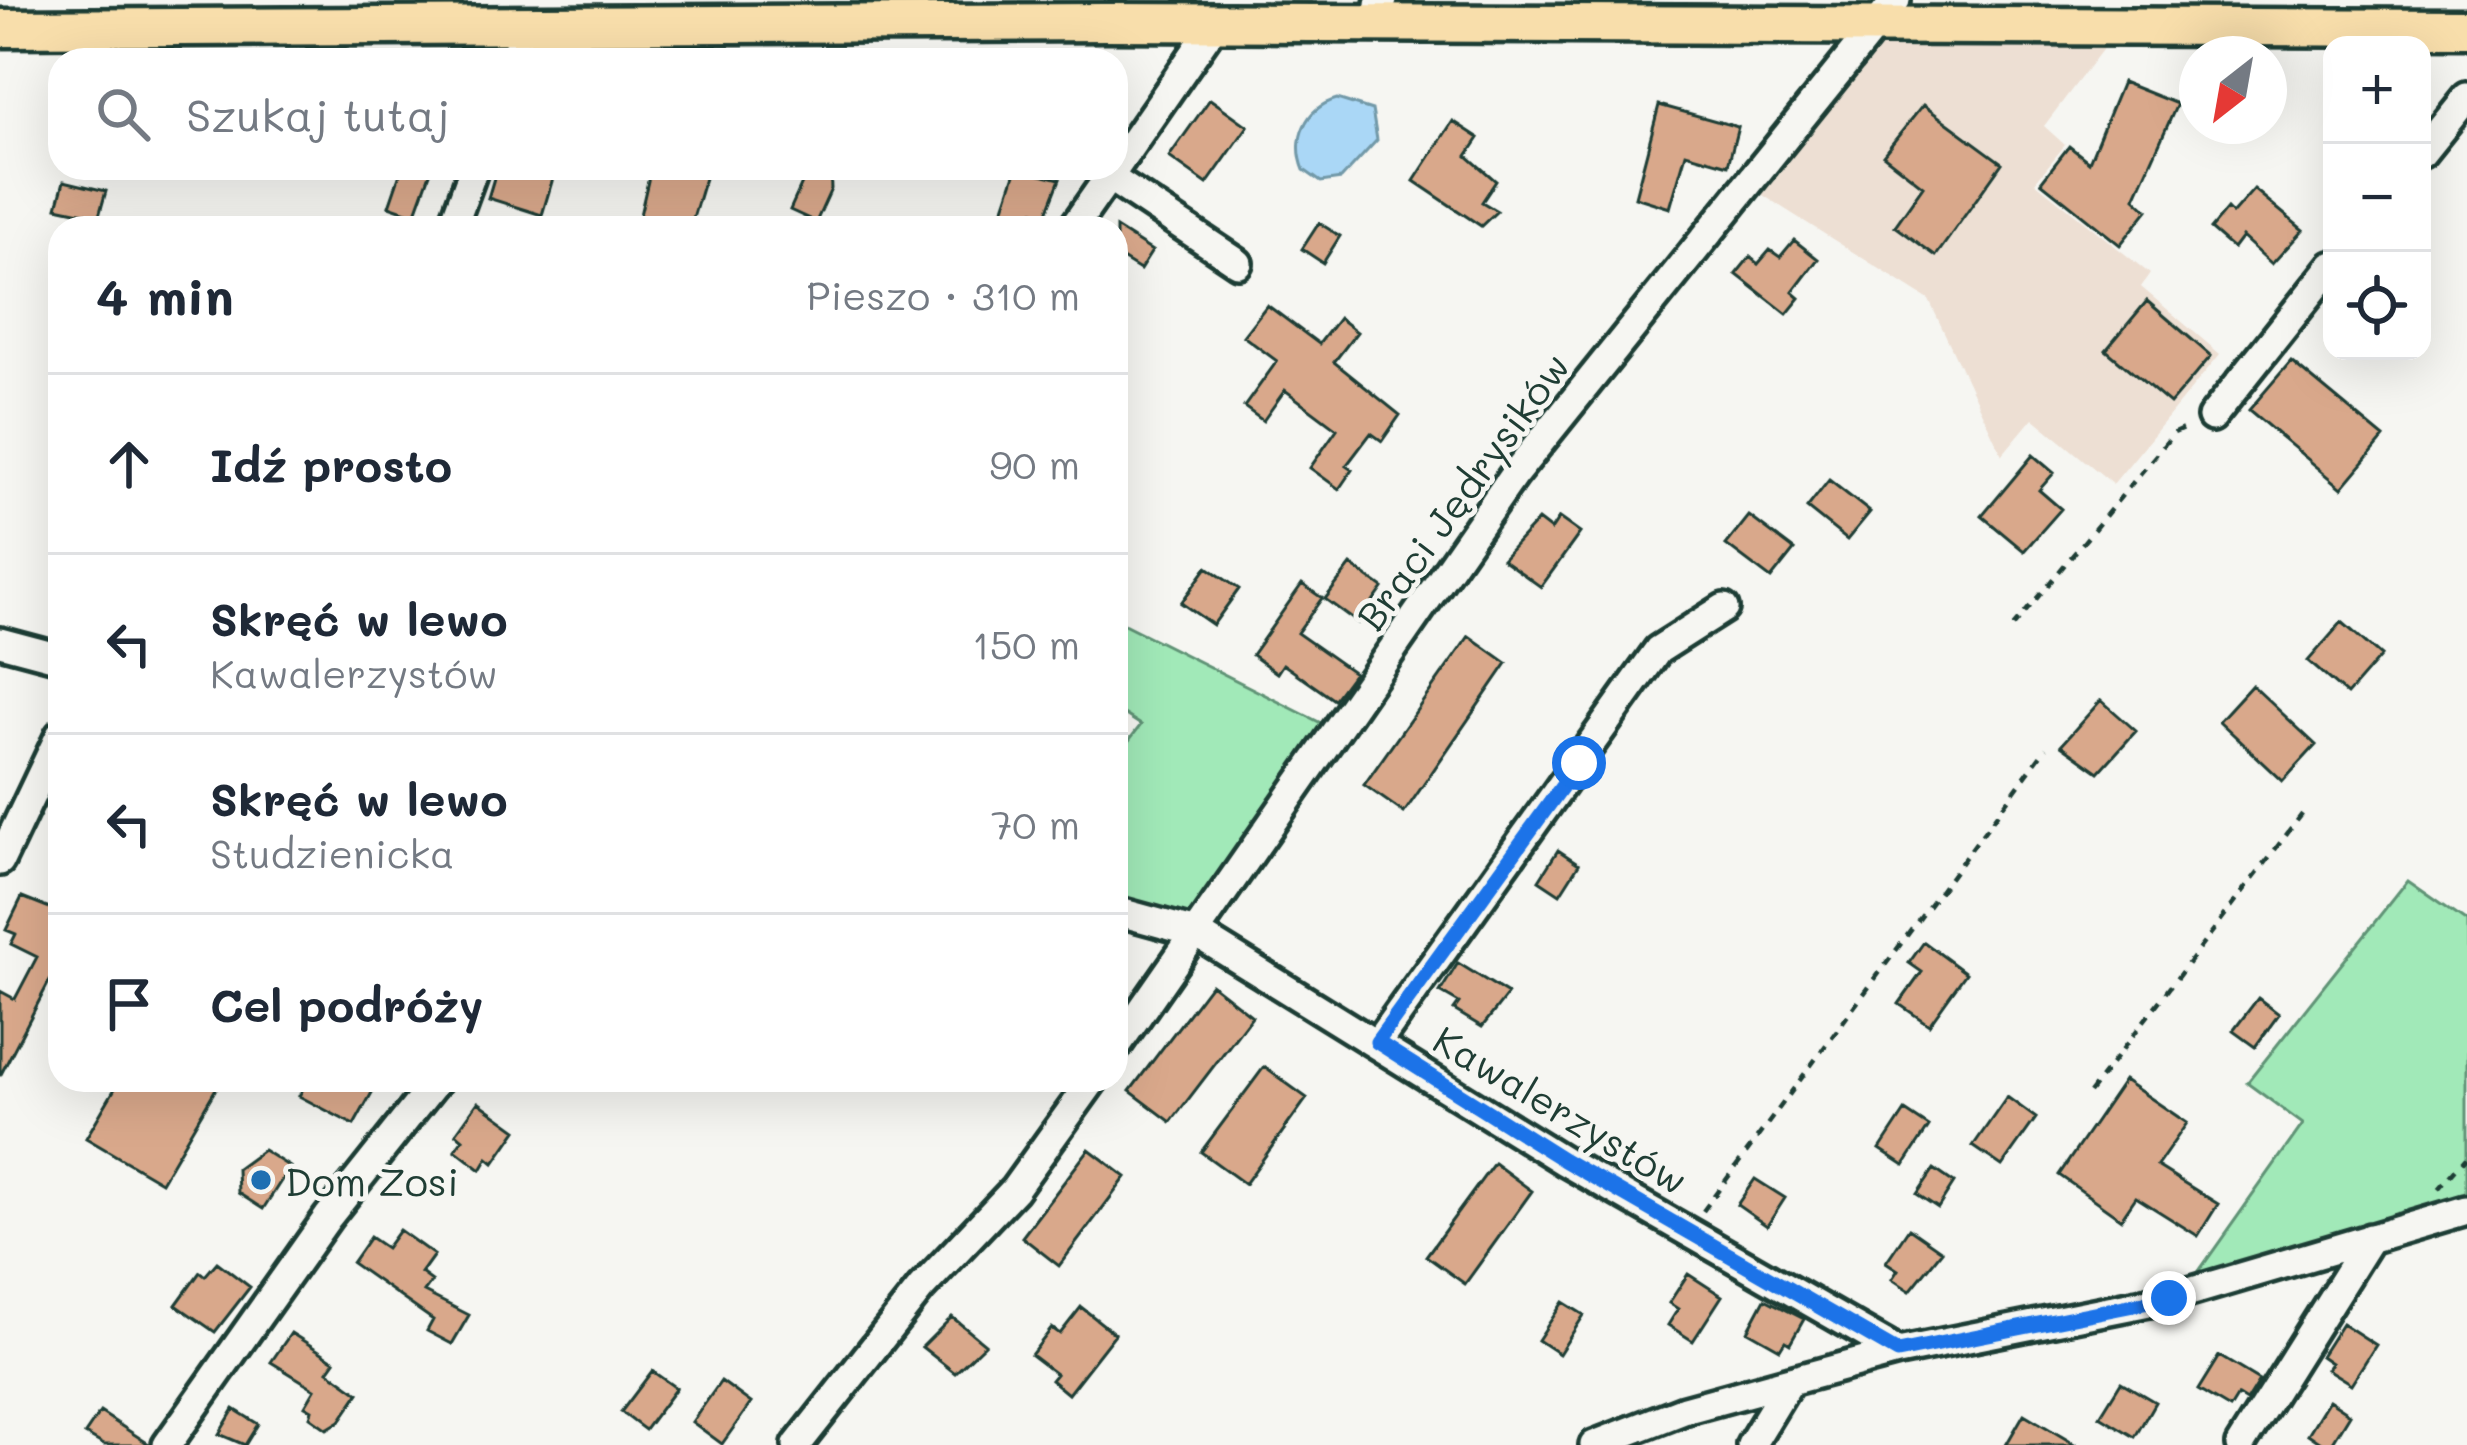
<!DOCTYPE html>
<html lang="pl">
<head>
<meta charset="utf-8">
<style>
	:root { --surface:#fff; --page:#f2f2f3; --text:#1f2937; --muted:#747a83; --line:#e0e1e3 }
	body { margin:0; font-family:Mali,sans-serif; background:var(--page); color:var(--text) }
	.controls { position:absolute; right:36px; top:36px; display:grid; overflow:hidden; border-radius:24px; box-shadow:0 12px 48px #0002 }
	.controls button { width:108px; height:108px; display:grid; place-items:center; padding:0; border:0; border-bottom:3px solid var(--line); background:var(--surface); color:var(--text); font:60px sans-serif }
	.compass { position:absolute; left:2179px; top:36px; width:108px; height:108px; border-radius:50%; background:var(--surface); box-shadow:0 12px 48px #0002; rotate:211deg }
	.stop { position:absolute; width:36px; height:36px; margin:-27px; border:9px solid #1a73e8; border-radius:50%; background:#fff }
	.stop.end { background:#1a73e8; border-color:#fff; box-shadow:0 3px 12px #0008 }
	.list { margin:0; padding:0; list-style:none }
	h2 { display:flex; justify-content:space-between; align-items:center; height:156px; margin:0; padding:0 48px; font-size:51px }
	h2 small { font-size:39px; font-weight:400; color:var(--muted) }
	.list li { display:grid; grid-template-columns:78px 1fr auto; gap:36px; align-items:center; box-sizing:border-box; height:180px; padding:0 48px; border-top:3px solid var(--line) }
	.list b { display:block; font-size:45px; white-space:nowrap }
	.list p { margin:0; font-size:39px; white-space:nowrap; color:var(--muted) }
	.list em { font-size:39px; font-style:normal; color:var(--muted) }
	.icon { flex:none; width:66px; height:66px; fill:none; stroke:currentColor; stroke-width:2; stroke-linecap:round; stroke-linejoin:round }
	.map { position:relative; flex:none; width:2467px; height:1445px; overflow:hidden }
	.search { position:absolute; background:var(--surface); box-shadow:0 12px 48px #0002; left:48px; top:48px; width:1080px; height:132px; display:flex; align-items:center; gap:30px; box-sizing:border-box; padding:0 42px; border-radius:36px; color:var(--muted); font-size:45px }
	.panel { position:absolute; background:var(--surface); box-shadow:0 12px 48px #0002; left:48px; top:216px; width:1080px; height:876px; border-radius:36px }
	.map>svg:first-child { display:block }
	.built { fill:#eddfd3 }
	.green { fill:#a1e9b8; stroke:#609376; stroke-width:3 }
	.water { fill:#aad7f6; stroke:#7299a8; stroke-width:3 }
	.building { fill:#d9a88b; stroke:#1f3d34; stroke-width:3 }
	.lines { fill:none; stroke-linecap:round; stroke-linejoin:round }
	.minor-casing { stroke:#1f3d34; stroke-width:36 }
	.major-casing { stroke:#1f3d34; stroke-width:45 }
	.path { stroke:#1f3d34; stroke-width:4.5; stroke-dasharray:9 9; stroke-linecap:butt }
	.minor { stroke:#f6f6f2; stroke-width:27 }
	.major { stroke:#f8deab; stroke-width:36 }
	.route { stroke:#1a73e8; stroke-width:15 }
	.poi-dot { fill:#1f6fb2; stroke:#f6f6f2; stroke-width:4.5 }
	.labels { text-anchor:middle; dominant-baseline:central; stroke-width:10; stroke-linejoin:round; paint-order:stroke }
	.street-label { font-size:39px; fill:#1f3d34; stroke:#f6f6f2 }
	.poi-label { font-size:39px; fill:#1f3d34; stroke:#f6f6f2; text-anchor:start }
</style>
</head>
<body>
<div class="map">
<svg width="2467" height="1445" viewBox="0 0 2467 1445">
	<rect width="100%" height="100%" fill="#f6f6f2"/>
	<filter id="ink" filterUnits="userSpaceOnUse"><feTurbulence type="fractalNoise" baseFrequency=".00833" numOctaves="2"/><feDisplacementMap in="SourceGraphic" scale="24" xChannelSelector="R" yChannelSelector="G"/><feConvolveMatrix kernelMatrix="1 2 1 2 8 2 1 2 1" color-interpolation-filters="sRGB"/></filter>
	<g filter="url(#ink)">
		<!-- built -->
		<path class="built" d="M1880 41 2108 42 2044 126 2065 145 2035 182 2150 274 2141 287 2220 354 2113 484 2033 418 2002 455 1929 300 1758 192Z"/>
		<!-- green -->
		<path class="green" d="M1116 620 1327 726 1193 925 1116 903V757L1141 725 1116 709Z
			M2408 880 2467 921V1202L2192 1281 2303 1124 2247 1083Z"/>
		<!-- water -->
		<path class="water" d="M1337 99 1372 110 1377 140 1341 179 1321 182 1304 170C1292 139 1305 108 1337 99Z"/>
		<!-- building -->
		<path class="building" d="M2122 82 2177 104 2135 198 2148 210 2120 245 2041 182 2069 146 2089 162Z
			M1210 99 1248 126 1207 184 1169 157Z
			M1659 105 1738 127 1728 165 1686 153 1670 208 1635 197Z
			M1923 105 2002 163 1936 256 1895 226 1923 186 1883 155Z
			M1453 121 1479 138 1467 156 1496 181 1482 202 1497 211 1481 226 1414 181Z
			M402 168H432L415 215 389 206Z
			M497 168 553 178 542 215 488 198Z
			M651 168H708L690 228H637Z
			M809 168H830L831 189 816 222 790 210Z
			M1017 168 1060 179 1046 215 1034 211 1030 220 1003 210Z
			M64 181 106 191 99 216 57 207Z
			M2254 189 2303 230 2272 264 2242 237 2233 249 2210 229 2227 209 2232 214Z
			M1319 223 1340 236 1323 263 1302 249Z
			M1116 228 1152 251 1140 270 1116 255Z
			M1794 240 1818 259 1793 292 1800 298 1787 314 1736 274 1750 257 1758 264 1770 250 1780 257Z
			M2147 301 2211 356 2170 404 2106 350Z
			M1267 305 1319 344 1339 318 1357 332 1334 362 1400 415 1382 441 1371 433 1346 466 1352 470 1339 489 1310 468 1337 429 1285 390 1263 421 1244 407 1277 361 1243 336Z
			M2291 361 2384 438 2342 488 2249 410Z
			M2033 455 2054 473 2039 490 2061 509 2024 551 1982 516Z
			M1829 480 1870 512 1847 540 1807 508Z
			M1749 516 1794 550 1771 579 1726 545Z
			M1559 518 1580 533 1541 587 1502 559 1538 520 1551 530Z
			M1351 565 1383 588 1358 623 1325 599Z
			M1207 567 1239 589 1213 625 1181 603Z
			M1302 584 1322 598 1297 633 1354 673 1334 700 1283 664 1277 673 1252 655Z
			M2342 622 2381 656 2347 695 2308 661Z
			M1469 636 1507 663 1404 813 1364 785Z
			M2252 685 2316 745 2283 781 2219 721Z
			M2101 700 2136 731 2099 772 2061 745Z
			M1558 850 1579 864 1560 894 1539 880Z
			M22 897 60 912V984L50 980 0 1076V991L15 999 37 957 11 944 16 934 6 930Z
			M1924 942 1966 973 1929 1025 1899 1004 1922 972 1909 963Z
			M1458 963 1508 994 1482 1027 1454 1010 1459 1003 1440 992Z
			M1211 984 1252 1016 1171 1122 1130 1091Z
			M2258 998 2279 1014 2255 1047 2233 1031Z
			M1264 1067 1307 1098 1245 1184 1201 1152Z
			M120 1080H221L161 1182 86 1138Z
			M308 1080H379L354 1125 299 1096Z
			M2124 1080 2187 1123 2157 1166 2218 1204 2198 1236 2136 1197 2121 1219 2059 1175Z
			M2007 1097 2036 1118 2002 1166 1973 1146Z
			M478 1102 517 1130 494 1163 488 1158 481 1170 455 1150 463 1139 456 1133Z
			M1905 1111 1929 1127 1904 1165 1880 1149Z
			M1089 1149 1126 1177 1059 1266 1022 1237Z
			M263 1150 290 1167 263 1209 238 1193 237 1169Z
			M1494 1163 1532 1191 1465 1284 1426 1256Z
			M1934 1169 1954 1183 1938 1208 1917 1194Z
			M1755 1179 1785 1198 1767 1226 1737 1205Z
			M1909 1228 1942 1251 1910 1291 1892 1279 1898 1270 1886 1262Z
			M399 1230 434 1255 421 1273 432 1281 424 1292 469 1315 452 1344 427 1331 433 1320 352 1263 370 1237 386 1248Z
			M217 1262 250 1287 215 1332 176 1305 200 1272 205 1276Z
			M1688 1274 1722 1296 1693 1341 1668 1325 1678 1309 1669 1303Z
			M1765 1299 1804 1319 1790 1344 1785 1341 1780 1349 1748 1331Z
			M1563 1302 1584 1315 1559 1354 1538 1340Z
			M1081 1307 1115 1334 1068 1394 1051 1380 1056 1374 1031 1355 1052 1328 1060 1334Z
			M952 1317 985 1344 955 1373 922 1347Z
			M2342 1323 2376 1345 2351 1384 2327 1369 2331 1363 2321 1356Z
			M291 1333 335 1361 328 1371 359 1393 340 1421 327 1429 310 1417 312 1410 305 1406 315 1389 271 1362Z
			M2219 1356 2259 1380 2246 1401 2238 1396 2230 1409 2198 1390Z
			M652 1371 676 1388 645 1430 621 1412Z
			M721 1381 751 1403 722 1444 692 1422Z
			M2121 1382 2155 1402 2135 1437 2100 1416Z
			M2329 1400 2350 1414 2331 1445H2324L2308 1434Z
			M234 1409 258 1424 245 1445 219 1434Z
			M100 1412 149 1444V1445H104L85 1434Z
			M2024 1414 2076 1445H2006Z"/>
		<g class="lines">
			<defs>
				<path id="minor" d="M1379 4 1383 0
					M513 60 525 27
					M2422 153 2467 97
					M1116 167 1214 25
					M1109 177 1238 263
					M452 228 474 168
					M1073 228 1115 168
					M2212 417 2332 266
					M0 642 60 658
					M0 861 60 735
					M1116 911 1196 933 1564 1161 1898 1352
					M1377 1043 1658 650 1724 608
					M1116 1047 1513 476 1896 0
					M167 1445 328 1217 437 1080
					M797 1445 921 1288 1014 1190 1093 1080
					M1594 1445 1684 1410 1790 1381 1898 1352 2169 1298 2467 1210
					M1751 1445 1790 1381
					M2240 1445 2370 1238"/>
				<path id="major" d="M0 28 1106 22 2467 28"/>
			</defs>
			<!-- minor casing -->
			<use href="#minor" class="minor-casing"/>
			<!-- major casing -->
			<use href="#major" class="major-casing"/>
			<!-- path -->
			<path class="path" d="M2013 627 2174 433 2190 426
				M2089 1093 2306 809
				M2439 1189 2467 1157
				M1703 1211 2046 748"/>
			<!-- minor -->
			<use href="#minor" class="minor"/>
			<!-- major -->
			<use href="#major" class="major"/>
		</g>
	</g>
	<g class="lines" filter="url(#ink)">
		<!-- route -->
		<path class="route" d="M1579 763 1377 1042 1564 1160 1898 1352 2169 1298"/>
	</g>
	<!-- markers -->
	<circle class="poi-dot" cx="261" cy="1180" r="12"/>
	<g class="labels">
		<!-- street labels -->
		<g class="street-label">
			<text transform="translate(1462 491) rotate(-54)">Braci Jędrysików</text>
			<text transform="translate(1561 1109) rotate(31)">Kawalerzystów</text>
		</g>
		<!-- poi labels -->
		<g class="poi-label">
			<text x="285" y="1180">Dom Zosi</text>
		</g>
	</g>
</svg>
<div class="controls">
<button>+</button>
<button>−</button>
<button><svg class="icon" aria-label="locate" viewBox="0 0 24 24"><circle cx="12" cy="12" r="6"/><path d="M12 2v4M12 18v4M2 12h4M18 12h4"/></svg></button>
</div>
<svg class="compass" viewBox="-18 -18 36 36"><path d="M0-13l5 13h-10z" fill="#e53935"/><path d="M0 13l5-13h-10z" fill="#747a83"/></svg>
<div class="stop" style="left:1579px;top:763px"></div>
<div class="stop end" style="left:2169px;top:1298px"></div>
<div class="search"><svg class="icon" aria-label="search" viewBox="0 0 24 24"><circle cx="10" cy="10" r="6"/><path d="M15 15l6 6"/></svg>Szukaj tutaj</div>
<section class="panel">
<h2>4 min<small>Pieszo · 310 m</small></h2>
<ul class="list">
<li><svg class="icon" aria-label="ahead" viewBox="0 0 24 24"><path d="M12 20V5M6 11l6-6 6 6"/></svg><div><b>Idź prosto</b></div><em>90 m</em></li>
<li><svg class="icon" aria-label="left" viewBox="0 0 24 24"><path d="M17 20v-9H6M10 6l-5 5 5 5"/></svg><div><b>Skręć w lewo</b><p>Kawalerzystów</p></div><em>150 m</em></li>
<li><svg class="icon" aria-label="left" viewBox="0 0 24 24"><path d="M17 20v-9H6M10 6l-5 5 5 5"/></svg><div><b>Skręć w lewo</b><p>Studzienicka</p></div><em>70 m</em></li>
<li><svg class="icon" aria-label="arrive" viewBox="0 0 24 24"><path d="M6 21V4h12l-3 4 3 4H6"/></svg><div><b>Cel podróży</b></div></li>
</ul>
</section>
</div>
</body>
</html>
